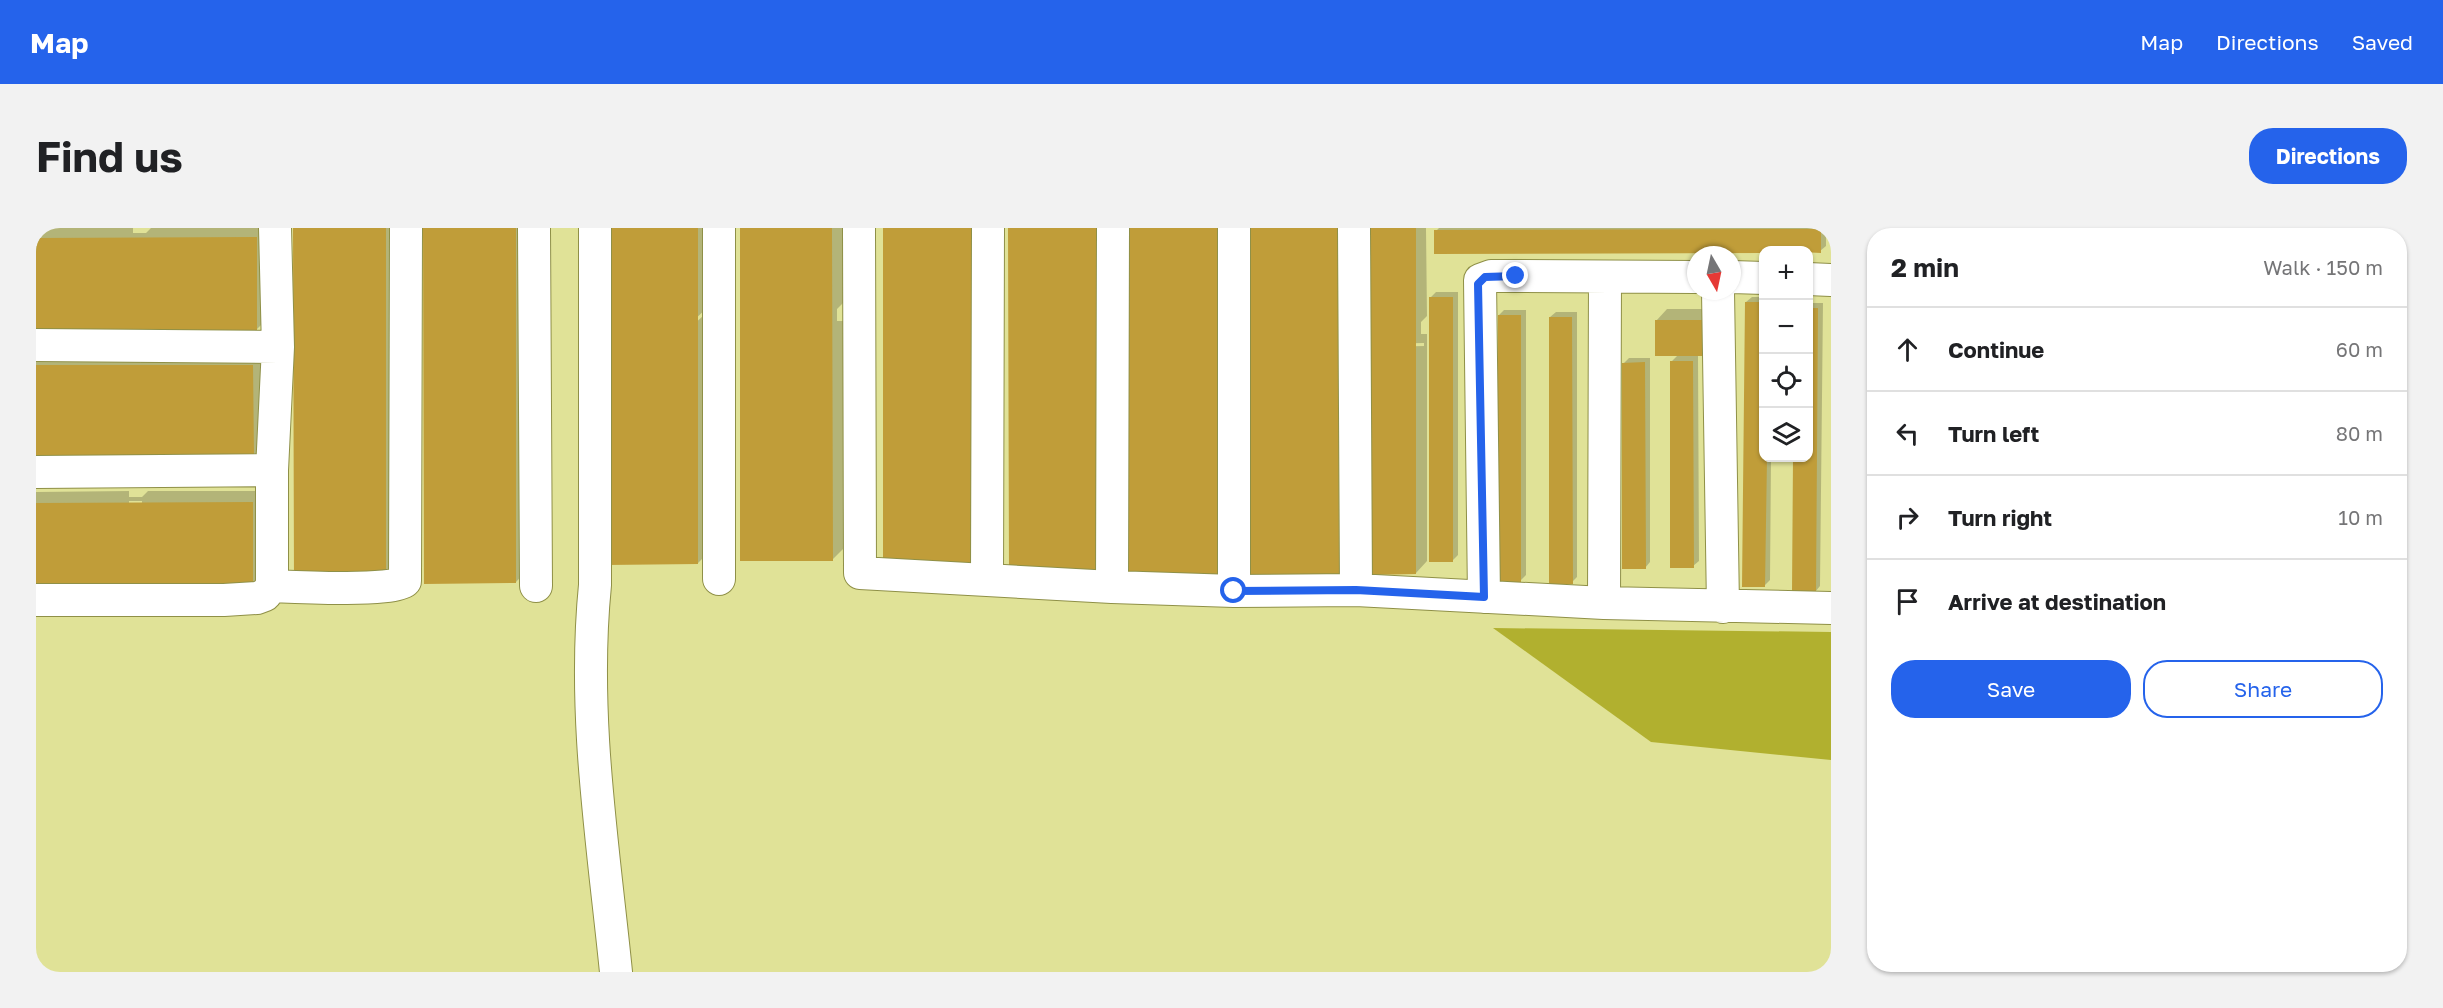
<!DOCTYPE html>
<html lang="en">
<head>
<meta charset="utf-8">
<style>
	:root { --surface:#fff; --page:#f2f2f2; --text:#202124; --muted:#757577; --line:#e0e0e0; --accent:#2563eb }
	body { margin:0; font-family:"Golos Text",sans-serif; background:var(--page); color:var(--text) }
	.controls { position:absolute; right:18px; top:18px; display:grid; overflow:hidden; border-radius:12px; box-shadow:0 2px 4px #0004 }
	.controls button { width:54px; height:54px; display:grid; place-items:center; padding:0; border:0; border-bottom:2px solid var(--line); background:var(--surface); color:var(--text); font:30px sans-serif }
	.compass { position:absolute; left:1651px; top:18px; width:54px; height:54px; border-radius:50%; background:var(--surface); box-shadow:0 2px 4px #0004; rotate:171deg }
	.stop { position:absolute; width:18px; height:18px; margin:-14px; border:4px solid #2563eb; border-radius:50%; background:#fff }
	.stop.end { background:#2563eb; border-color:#fff; box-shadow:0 2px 6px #0008 }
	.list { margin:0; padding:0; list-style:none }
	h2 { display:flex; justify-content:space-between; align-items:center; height:78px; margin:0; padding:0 24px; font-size:26px }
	h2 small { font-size:20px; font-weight:400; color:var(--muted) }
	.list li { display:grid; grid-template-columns:39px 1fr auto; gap:18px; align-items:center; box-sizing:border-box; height:84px; padding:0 24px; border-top:2px solid var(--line) }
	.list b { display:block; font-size:22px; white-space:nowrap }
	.list em { font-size:20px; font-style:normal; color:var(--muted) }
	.actions { display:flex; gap:12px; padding:18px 24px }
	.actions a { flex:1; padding:14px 0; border:2px solid var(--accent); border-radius:24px; text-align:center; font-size:21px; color:var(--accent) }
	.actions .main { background:var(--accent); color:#fff }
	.icon { flex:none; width:33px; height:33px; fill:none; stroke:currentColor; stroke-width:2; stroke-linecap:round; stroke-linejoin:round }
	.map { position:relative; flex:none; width:1795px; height:744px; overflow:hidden; border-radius:24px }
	header { display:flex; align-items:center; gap:36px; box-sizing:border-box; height:84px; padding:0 30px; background:var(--accent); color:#fff }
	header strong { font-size:28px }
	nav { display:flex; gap:33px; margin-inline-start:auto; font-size:21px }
	.intro { display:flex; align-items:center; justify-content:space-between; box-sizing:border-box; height:144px; padding:0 36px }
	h1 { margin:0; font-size:42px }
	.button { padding:15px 27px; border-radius:24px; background:var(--accent); color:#fff; font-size:21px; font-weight:700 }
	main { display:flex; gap:36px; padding:0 36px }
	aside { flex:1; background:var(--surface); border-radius:24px; box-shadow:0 2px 4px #0004 }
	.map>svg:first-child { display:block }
	.green { fill:#b1b02f }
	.shadow { fill:#0003; fill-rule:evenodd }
	.building { fill:#c09d39 }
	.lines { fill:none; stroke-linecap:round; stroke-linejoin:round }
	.street-casing { stroke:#8f9047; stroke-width:34 }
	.street { stroke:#fff; stroke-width:32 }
	.route { stroke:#2563eb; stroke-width:8 }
</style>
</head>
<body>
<header>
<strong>Map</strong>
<nav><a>Map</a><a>Directions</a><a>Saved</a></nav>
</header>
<div class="intro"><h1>Find us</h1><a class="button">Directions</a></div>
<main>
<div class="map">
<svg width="1795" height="744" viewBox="0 0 1795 744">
	<rect width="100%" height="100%" fill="#e0e297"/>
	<!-- green -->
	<path class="green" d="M1457 400 1795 404V532L1615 514Z"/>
	<!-- shadow -->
	<path class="shadow" d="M0 0H97V5H110L115 0H232V90L221 101H0Z
		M259 0H361V342L350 354Z
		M389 0H491V342L480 354Z
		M570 0H672L673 78 655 95 657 97 667 88 666 96H672L673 324 662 335Z
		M706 0H807V75L801 81V93H808V320L796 332Z
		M1212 0H1313L1314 333 1302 344Z
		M1333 0H1390L1391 88 1385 94V106H1391V333L1380 345H1333ZM1388 115V118L1336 119V116Z
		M1403 0H1790V18L1784 23 1728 22 1400 3Z
		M1400 64H1422V327L1416 333 1395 69Z
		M1716 69H1728V230H1735L1734 352 1729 357 1710 74Z
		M1772 75H1787L1784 358 1779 364 1758 363 1759 230H1772Z
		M1631 81H1681L1662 127 1663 333 1657 338 1636 133 1642 127 1620 93Z
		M1468 82H1490V347L1485 352 1463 87Z
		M1520 84H1541V349L1536 354 1514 89Z
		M112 126H228V217L217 228 0 229V127L104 132V135Z
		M1593 130H1614V334L1609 340 1588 135Z
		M93 263V269H106L112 263H228V354L216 365 0 366V264ZM93 273H106V276H93Z"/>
	<!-- building -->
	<path class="building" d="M257 0H350V355L258 356Z
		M387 0H480V355L388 356Z
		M569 0H662V336L570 337Z
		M704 0H796L797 333H704Z
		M847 0H939L940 337 847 338Z
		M972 0H1065V344L973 345Z
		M1092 0H1185V355H1093Z
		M1210 0H1302L1303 346H1210Z
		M1331 0H1380V346L1332 347Z
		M1785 1V25L1728 22V25L1398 26V2Z
		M221 9V102L0 103V10Z
		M1393 69H1417V334H1393Z
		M1709 74H1728V230H1731L1729 359H1706Z
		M1773 80H1782L1780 365H1756L1757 230H1773Z
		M1462 87H1485V354H1462Z
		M1513 89H1536L1537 356H1513Z
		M1619 92H1670V128H1619Z
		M1634 133H1657L1658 340H1634Z
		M1609 134 1610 341H1586V135Z
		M0 137H217L218 229 0 230Z
		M217 274V366L0 367V275Z"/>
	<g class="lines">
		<defs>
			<path id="street" d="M498 0 500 358
				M559 0V357C546 487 567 615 580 744
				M823 0 824 345 1076 359 1198 363 1320 362 1568 375 1795 380
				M1198 0V363
				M1318 0 1320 362
				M1696 49 1728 50
				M1772 51 1795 52
				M1682 63 1687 379
				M0 117 242 119
				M0 244 236 242
				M683 351V0
				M951 351 952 0
				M236 358V242L242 119 239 0
				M1076 359 1077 0
				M1448 369 1444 52 1455 48H1480L1660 49
				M0 372H188L221 370 229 367 236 358C259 359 356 364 369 353L370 0
				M1568 375 1569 49"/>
		</defs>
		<!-- street casing -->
		<use href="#street" class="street-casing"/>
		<!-- street -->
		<use href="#street" class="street"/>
	</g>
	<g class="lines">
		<!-- route -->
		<path class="route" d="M1198 363 1320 362 1448 369 1442 56 1449 49 1480 48"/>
	</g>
</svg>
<div class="controls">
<button>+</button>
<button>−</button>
<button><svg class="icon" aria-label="locate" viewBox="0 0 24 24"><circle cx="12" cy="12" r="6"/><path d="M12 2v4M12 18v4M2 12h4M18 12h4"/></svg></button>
<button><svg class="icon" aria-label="layers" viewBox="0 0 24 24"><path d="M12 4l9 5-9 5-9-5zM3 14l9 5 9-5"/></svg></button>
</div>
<svg class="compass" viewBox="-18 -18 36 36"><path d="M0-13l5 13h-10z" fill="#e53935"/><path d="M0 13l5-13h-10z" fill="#757577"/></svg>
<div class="stop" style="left:1198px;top:363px"></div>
<div class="stop end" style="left:1480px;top:48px"></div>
</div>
<aside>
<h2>2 min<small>Walk · 150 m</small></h2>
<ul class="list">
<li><svg class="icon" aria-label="ahead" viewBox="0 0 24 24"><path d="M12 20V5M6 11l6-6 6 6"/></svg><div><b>Continue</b></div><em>60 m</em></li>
<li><svg class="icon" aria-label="left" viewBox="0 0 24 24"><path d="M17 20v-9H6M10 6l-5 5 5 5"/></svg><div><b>Turn left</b></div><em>80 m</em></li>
<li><svg class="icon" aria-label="right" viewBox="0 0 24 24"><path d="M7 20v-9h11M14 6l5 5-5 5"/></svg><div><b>Turn right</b></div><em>10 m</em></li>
<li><svg class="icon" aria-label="arrive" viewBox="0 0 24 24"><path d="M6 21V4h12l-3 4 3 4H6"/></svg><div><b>Arrive at destination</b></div></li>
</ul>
<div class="actions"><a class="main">Save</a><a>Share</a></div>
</aside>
</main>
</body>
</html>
